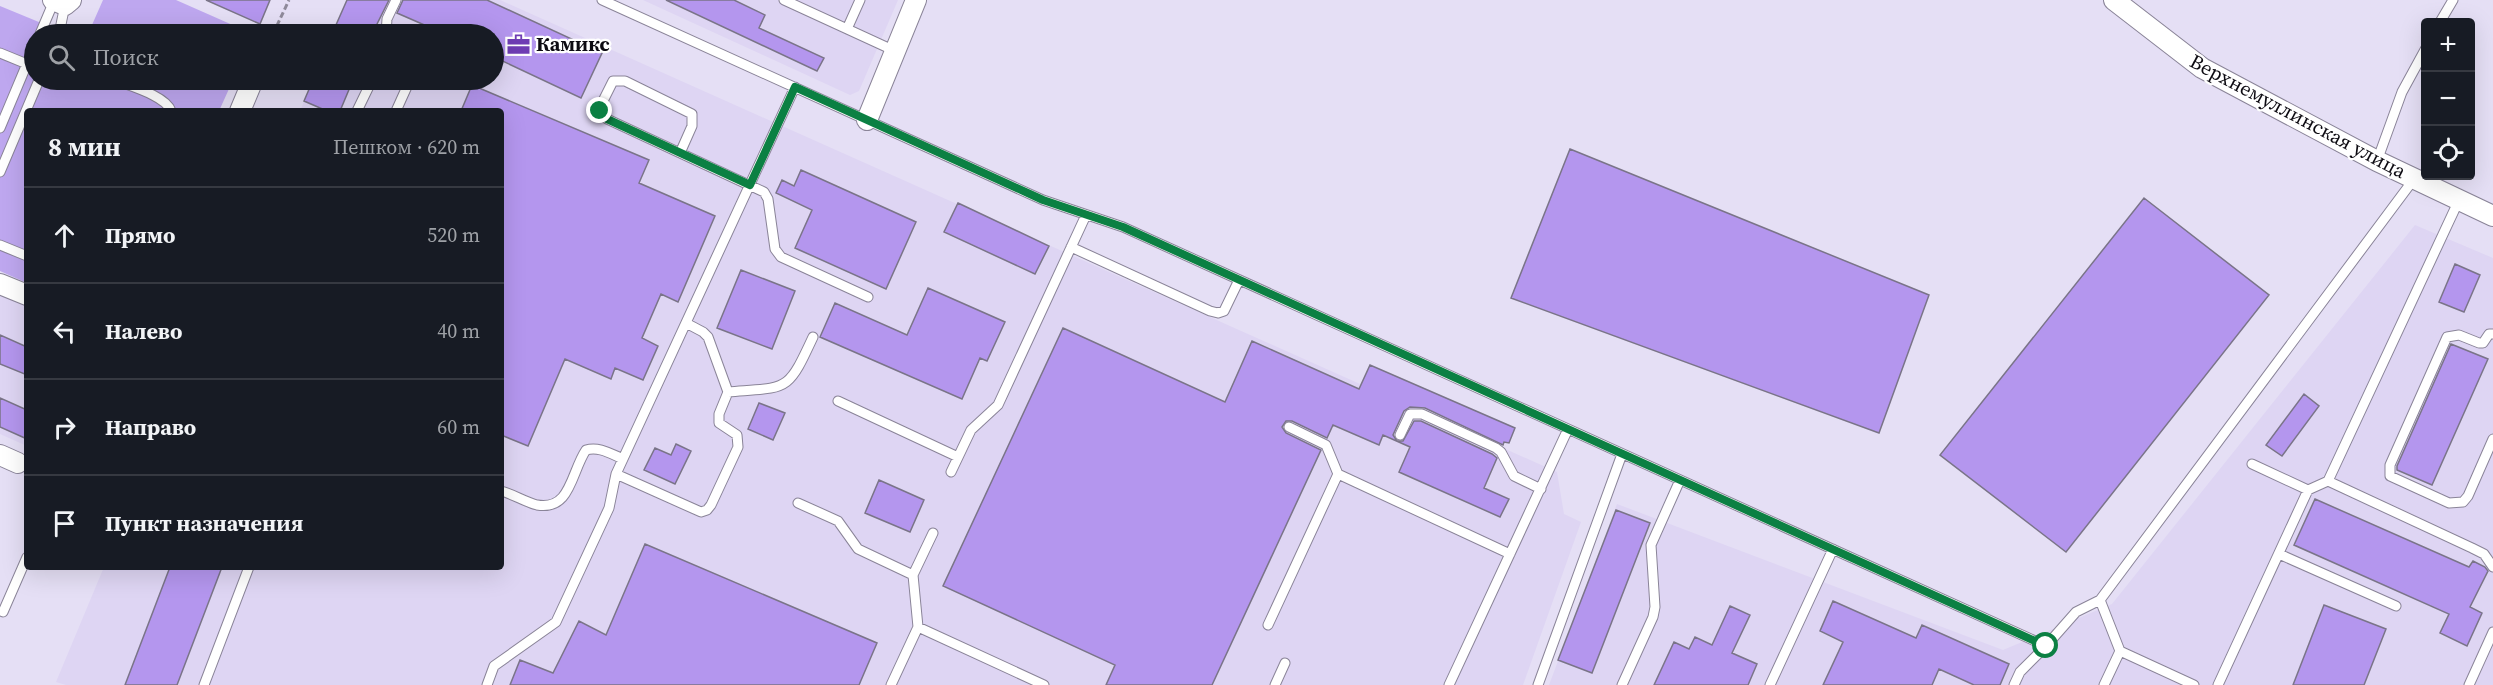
<!DOCTYPE html>
<html lang="ru">
<head>
<meta charset="utf-8">
<style>
	:root { --surface:#171b24; --page:#242831; --text:#f1f3f6; --muted:#9ea1a6; --line:#363941 }
	body { margin:0; font-family:"Source Serif 4",serif; background:var(--page); color:var(--text) }
	.controls { position:absolute; right:18px; top:18px; display:grid; overflow:hidden; border-radius:6px; box-shadow:0 6px 24px #0002 }
	.controls button { width:54px; height:54px; display:grid; place-items:center; padding:0; border:0; border-bottom:2px solid var(--line); background:var(--surface); color:var(--text); font:30px sans-serif }
	.stop { position:absolute; width:18px; height:18px; margin:-14px; border:4px solid #0b8043; border-radius:50%; background:#fff }
	.stop.end { background:#0b8043; border-color:#fff; box-shadow:0 2px 6px #0008 }
	.list { margin:0; padding:0; list-style:none }
	h2 { display:flex; justify-content:space-between; align-items:center; height:78px; margin:0; padding:0 24px; font-size:26px }
	h2 small { font-size:20px; font-weight:400; color:var(--muted) }
	.list li { display:grid; grid-template-columns:39px 1fr auto; gap:18px; align-items:center; box-sizing:border-box; height:96px; padding:0 24px; border-top:2px solid var(--line) }
	.list b { display:block; font-size:22px; white-space:nowrap }
	.list em { font-size:20px; font-style:normal; color:var(--muted) }
	.icon { flex:none; width:33px; height:33px; fill:none; stroke:currentColor; stroke-width:2; stroke-linecap:round; stroke-linejoin:round }
	.map { position:relative; flex:none; width:2493px; height:685px; overflow:hidden }
	.search { position:absolute; background:var(--surface); box-shadow:0 6px 24px #0002; left:24px; top:24px; width:480px; height:66px; display:flex; align-items:center; gap:15px; box-sizing:border-box; padding:0 21px; border-radius:33px; color:var(--muted); font-size:22px }
	.panel { position:absolute; background:var(--surface); box-shadow:0 6px 24px #0002; left:24px; top:108px; width:480px; height:462px; border-radius:6px }
	.map>svg:first-child { display:block }
	.built { fill:#ded5f3 }
	.green { fill:#bea7ef }
	.building { fill:#b496ee; stroke:#7a7488; stroke-width:1.5 }
	.lines { fill:none; stroke-linecap:round; stroke-linejoin:round }
	.lane-casing { stroke:#8a8498; stroke-width:11 }
	.street-casing { stroke:#8a8498; stroke-width:22 }
	.path { stroke:#8f8a9a; stroke-width:3; stroke-dasharray:6 3; stroke-linecap:butt }
	.lane { stroke:#fff; stroke-width:9 }
	.street { stroke:#fff; stroke-width:20 }
	.route { stroke:#0b8043; stroke-width:8 }
	.labels { text-anchor:middle; dominant-baseline:central; stroke-width:4.5; stroke-linejoin:round; paint-order:stroke }
	.poi-label { font-size:20px; font-weight:bold; fill:#0c0a11; stroke:#fff; text-anchor:start }
	.street-label { font-size:20px; fill:#0c0a11; stroke:#fff }
</style>
</head>
<body>
<div class="map">
<svg width="2493" height="685" viewBox="0 0 2493 685">
	<rect width="100%" height="100%" fill="#e5dff5"/>
	<!-- built -->
	<path class="built" d="M347 0H500L1557 472 1564 514 1581 522 1523 685H66L56 682 104 567H501V111H300L313 80H494V34H332Z
		M643 0H898L859 91 850 95Z
		M2415 225 2493 258V685H1549L1617 504 2003 650 2112 604Z
		M0 291 27 302V446L0 434Z"/>
	<!-- green -->
	<path class="green" d="M103 0H176L253 34H88Z
		M0 6 68 34H34V80H233L219 111H27V283L0 271Z"/>
	<!-- building -->
	<path class="building" d="M206 0H270L260 24Z
		M347 0H389L372 34H332Z
		M403 0H487L602 53 581 98 494 57V34H445L397 13Z
		M666 0H734L765 15 759 28 824 58 817 71Z
		M313 80H353L340 111H327L304 101Z
		M472 85 649 160 639 183 715 216 678 302 661 294 642 338 658 346 643 380 615 368 611 379 565 359 528 446 501 435V111H461Z
		M1570 149 1929 295 1879 433 1511 298Z
		M801 170 916 222 886 289 795 248 812 210 776 193 782 180 794 186Z
		M2144 198 2269 295 2066 552 1940 455Z
		M958 203 1049 246 1035 274 944 232Z
		M2455 264 2480 275 2464 312 2439 302Z
		M741 270 795 291 772 349 717 328Z
		M928 288 1005 322 987 361 980 358 962 399 820 337 835 303 907 335Z
		M1063 328 1225 402 1252 341 1359 389 1370 365 1515 428 1509 443 1504 442 1503 445 1425 408 1410 407 1404 411 1393 435 1397 441H1403L1414 421H1421L1492 454 1497 458 1484 488 1509 499 1500 517 1399 472 1410 447 1383 435 1379 445 1333 425 1327 438 1292 421H1286L1282 427 1286 433 1321 450 1212 685H1106L1115 665 943 586Z
		M0 335 27 347V375L0 364Z
		M2451 344 2488 359 2432 485 2397 470V466Z
		M2304 394 2319 406 2282 456 2266 445Z
		M0 398 27 410V439L0 427Z
		M759 403 785 413 773 440 748 429Z
		M676 444 691 451 675 484 644 470 655 448 671 455Z
		M879 480 924 500 910 532 865 513Z
		M2315 499 2469 567 2473 561 2485 567 2488 571 2470 607 2482 613 2467 646 2440 633 2449 614 2294 545Z
		M1616 510 1650 523 1592 673 1558 660Z
		M645 544 877 643 859 685H510L520 660 553 673 579 621 606 635Z
		M170 567H222L177 685H125Z
		M1833 601 1916 638 1922 625 2009 664 2000 685H1974L1939 669 1932 685H1823L1843 642 1820 631Z
		M2324 605 2386 629 2364 685H2293Z
		M1730 606 1750 615 1732 653 1757 664 1748 685H1654L1674 642 1689 649 1695 637 1712 645Z"/>
	<g class="lines">
		<defs>
			<path id="lane" d="M602 0 1043 200 1123 227 2046 646 2076 612 2100 600 2414 179
				M784 0 895 51
				M2440 22 2453 0
				M847 29 860 0
				M40 34 54 1
				M59 34 65 5
				M386 34 387 19 396 0
				M0 53 27 64
				M115 80C130 86 166 96 171 111
				M357 111 372 80
				M396 111 410 80
				M0 128 34 47
				M680 153 692 126V114L625 81H613L601 105V115L607 119 764 192 768 199 775 249 781 257 868 297
				M2377 161 2402 92 2426 48
				M0 172 39 80
				M0 245 27 256
				M1071 247 1210 311 1218 313 1224 311 1239 280
				M2493 334H2489L2483 343H2479L2459 335 2447 337 2390 465V476L2449 503 2463 502 2468 496 2493 439
				M728 392C789 387 787 393 813 337
				M838 401 958 457
				M1289 427 1326 445 1338 474
				M1400 435 1410 414H1422L1496 448 1501 452 1514 476 1541 489
				M2252 464 2308 490
				M951 472 971 430 998 405 1086 215
				M616 474 701 512 707 510 711 505 738 447 737 435 719 423V414L728 392 708 337 703 332 686 323
				M2328 481 2472 548 2484 554 2493 567
				M501 491C513 494 525 502 537 505 571 511 571 472 586 450 599 446 611 454 623 459
				M798 503 838 521 858 549 913 575
				M2279 554 2396 606
				M2100 600 2120 651 2194 685
				M3 612 27 557
				M1268 625 1338 474 1510 554
				M918 627 1044 685
				M204 685 249 567
				M487 685 494 666 556 622 609 508 616 474 795 87
				M891 685 918 627 913 575 933 533
				M1275 685 1285 663
				M1449 685 1568 429
				M1538 685 1622 454
				M1622 685 1653 617 1655 607 1651 545 1680 480
				M1770 685 1833 549
				M2014 685 2020 672 2046 646
				M2104 685 2120 651
				M2218 685 2308 490 2328 481 2459 200
				M2469 685 2493 632"/>
			<path id="street" d="M53 0 65 5 71 0
				M2114 0 2202 68 2377 161 2493 216
				M240 111 253 80
				M867 120 916 0
				M0 284 27 295
				M0 455 18 463"/>
		</defs>
		<!-- lane casing -->
		<use href="#lane" class="lane-casing"/>
		<!-- street casing -->
		<use href="#street" class="street-casing"/>
		<!-- path -->
		<path class="path" d="M273 34 289 0"/>
		<!-- lane -->
		<use href="#lane" class="lane"/>
		<!-- street -->
		<use href="#street" class="street"/>
	</g>
	<g class="lines">
		<!-- route -->
		<path class="route" d="M600 111 607 119 750 185 795 87 1043 200 1123 227 2046 646"/>
	</g>
	<!-- icons -->
	<defs>
		<symbol id="office-bare" viewBox="-9 -9 18 18"><path d="M-6-3h4V-5.5h4V-3h4V5H-6ZM-1-4.5V-3h2v-1.5ZM-6 0V1H6V0Z" fill="#6f3db4" stroke="#fff" stroke-width="2.5" paint-order="stroke"/></symbol>
	</defs>
	<g fill-rule="evenodd">
		<use href="#office-bare" x="502" y="28" width="33" height="33"/>
	</g>
	<g class="labels">
		<!-- poi labels -->
		<g class="poi-label">
			<text x="536" y="44">Камикс</text>
		</g>
		<!-- street labels -->
		<g class="street-label">
			<text transform="translate(2298 116) rotate(28)">Верхнемуллинская улица</text>
		</g>
	</g>
</svg>
<div class="controls">
<button>+</button>
<button>−</button>
<button><svg class="icon" aria-label="locate" viewBox="0 0 24 24"><circle cx="12" cy="12" r="6"/><path d="M12 2v4M12 18v4M2 12h4M18 12h4"/></svg></button>
</div>
<div class="stop" style="left:2046px;top:646px"></div>
<div class="stop end" style="left:600px;top:111px"></div>
<div class="search"><svg class="icon" aria-label="search" viewBox="0 0 24 24"><circle cx="10" cy="10" r="6"/><path d="M15 15l6 6"/></svg>Поиск</div>
<section class="panel">
<h2>8 мин<small>Пешком · 620 m</small></h2>
<ul class="list">
<li><svg class="icon" aria-label="ahead" viewBox="0 0 24 24"><path d="M12 20V5M6 11l6-6 6 6"/></svg><div><b>Прямо</b></div><em>520 m</em></li>
<li><svg class="icon" aria-label="left" viewBox="0 0 24 24"><path d="M17 20v-9H6M10 6l-5 5 5 5"/></svg><div><b>Налево</b></div><em>40 m</em></li>
<li><svg class="icon" aria-label="right" viewBox="0 0 24 24"><path d="M7 20v-9h11M14 6l5 5-5 5"/></svg><div><b>Направо</b></div><em>60 m</em></li>
<li><svg class="icon" aria-label="arrive" viewBox="0 0 24 24"><path d="M6 21V4h12l-3 4 3 4H6"/></svg><div><b>Пункт назначения</b></div></li>
</ul>
</section>
</div>
</body>
</html>
